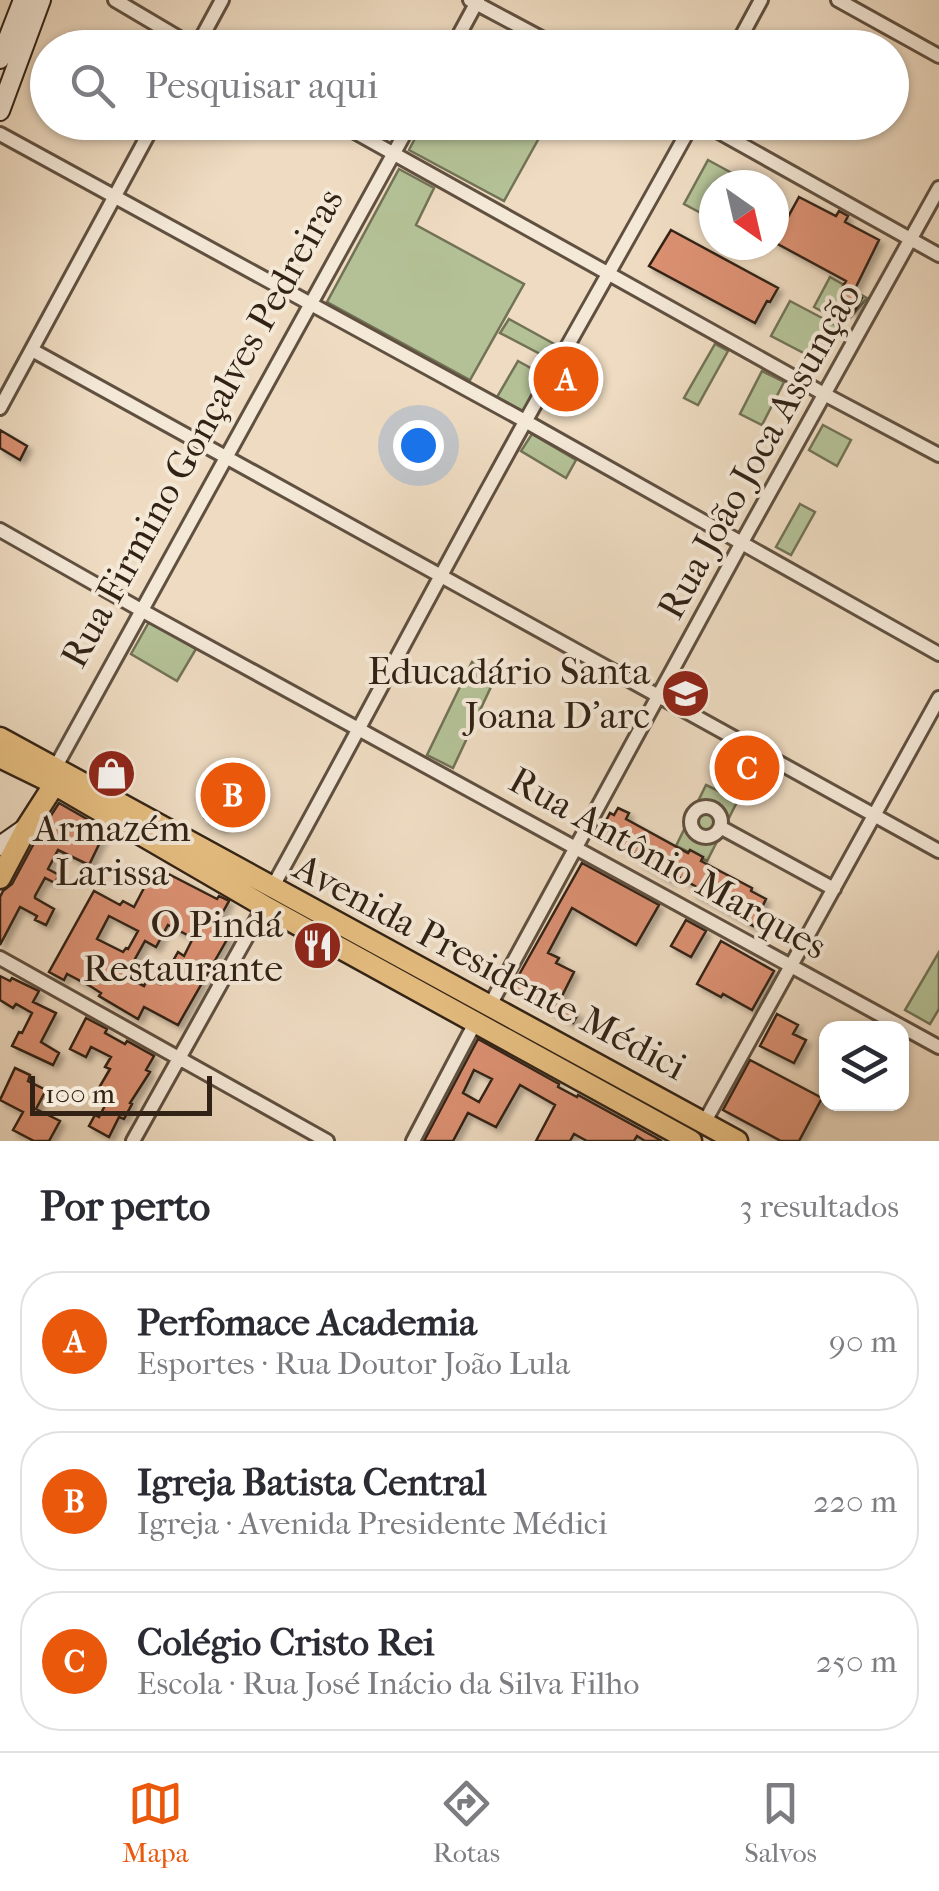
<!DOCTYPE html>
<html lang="pt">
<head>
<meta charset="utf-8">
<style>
	:root { --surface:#fff; --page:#f7f7f7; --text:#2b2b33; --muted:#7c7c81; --line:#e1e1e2; --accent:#ea580c }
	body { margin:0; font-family:"IM FELL French Canon",serif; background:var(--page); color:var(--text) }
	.controls { position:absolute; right:30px; bottom:30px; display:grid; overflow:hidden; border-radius:20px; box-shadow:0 2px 8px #0004 }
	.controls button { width:90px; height:90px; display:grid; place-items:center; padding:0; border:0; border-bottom:2px solid var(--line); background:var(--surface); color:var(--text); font:50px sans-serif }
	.compass { position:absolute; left:699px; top:170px; width:90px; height:90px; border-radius:50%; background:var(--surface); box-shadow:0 2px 8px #0004; rotate:146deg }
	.scale { position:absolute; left:30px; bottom:25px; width:182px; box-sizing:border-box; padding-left:10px; border:5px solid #312215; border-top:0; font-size:28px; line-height:35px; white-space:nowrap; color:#312215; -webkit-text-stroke:8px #f4e8d7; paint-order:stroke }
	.you { position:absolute; left:418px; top:445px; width:35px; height:35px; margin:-25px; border:8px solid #fff; border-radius:50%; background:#1a73e8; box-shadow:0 0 0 15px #1a73e833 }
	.badge { display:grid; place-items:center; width:65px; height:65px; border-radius:50%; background:var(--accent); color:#fff; font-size:32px; font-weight:700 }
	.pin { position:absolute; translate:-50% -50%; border:5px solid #fff; box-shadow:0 2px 10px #0006 }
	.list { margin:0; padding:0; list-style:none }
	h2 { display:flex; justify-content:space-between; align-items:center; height:130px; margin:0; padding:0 40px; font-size:42px }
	h2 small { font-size:32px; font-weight:400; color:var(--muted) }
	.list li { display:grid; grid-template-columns:65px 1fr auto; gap:30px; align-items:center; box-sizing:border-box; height:140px; margin:0 20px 20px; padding:0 20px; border:2px solid var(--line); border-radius:40px }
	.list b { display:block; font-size:38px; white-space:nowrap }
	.list p { margin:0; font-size:32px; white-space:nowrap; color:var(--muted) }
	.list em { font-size:32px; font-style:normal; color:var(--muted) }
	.icon { flex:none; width:55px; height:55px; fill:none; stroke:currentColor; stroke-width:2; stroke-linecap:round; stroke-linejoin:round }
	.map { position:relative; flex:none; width:939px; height:1141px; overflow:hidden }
	.search { position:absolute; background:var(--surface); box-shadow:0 2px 8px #0004; left:30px; right:30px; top:30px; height:110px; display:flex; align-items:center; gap:25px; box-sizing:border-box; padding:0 35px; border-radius:55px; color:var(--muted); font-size:38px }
	.sheet { height:610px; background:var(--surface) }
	nav { display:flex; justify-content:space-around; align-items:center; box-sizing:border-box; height:140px; border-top:2px solid var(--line); background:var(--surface); font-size:28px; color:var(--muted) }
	nav a { display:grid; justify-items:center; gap:5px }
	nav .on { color:var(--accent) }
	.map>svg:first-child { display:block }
	.green { fill:#b4c196; stroke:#727256; stroke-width:2.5 }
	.building { fill:#db9072; stroke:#312215; stroke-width:2.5; fill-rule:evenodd; filter:url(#shadow) }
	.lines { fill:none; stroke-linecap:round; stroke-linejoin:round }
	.street-casing { stroke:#605040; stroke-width:18 }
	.secondary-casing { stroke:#312215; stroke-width:22 }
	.primary-casing { stroke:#312215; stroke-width:25 }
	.street { stroke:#f4e8d7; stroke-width:12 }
	.secondary { stroke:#f4e8d7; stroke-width:18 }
	.primary { stroke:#e7be80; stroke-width:20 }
	.labels { text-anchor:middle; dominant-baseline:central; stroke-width:8; stroke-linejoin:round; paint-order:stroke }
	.street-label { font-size:38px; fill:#312215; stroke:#f4e8d7 }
	.poi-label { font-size:38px; fill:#312215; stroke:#f4e8d7; text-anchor:end }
</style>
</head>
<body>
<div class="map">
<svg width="939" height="1141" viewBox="0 0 939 1141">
	<defs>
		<filter id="shadow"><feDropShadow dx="4.5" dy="4.5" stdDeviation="2.5" flood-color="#0004"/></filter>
	</defs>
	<rect width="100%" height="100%" fill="#eedbc1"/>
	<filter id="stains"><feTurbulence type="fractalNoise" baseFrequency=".002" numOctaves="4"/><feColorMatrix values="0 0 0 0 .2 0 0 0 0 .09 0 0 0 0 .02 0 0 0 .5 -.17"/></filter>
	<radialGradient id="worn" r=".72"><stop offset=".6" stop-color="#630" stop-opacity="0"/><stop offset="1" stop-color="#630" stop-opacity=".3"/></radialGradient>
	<!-- green -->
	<path class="green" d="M423 123H521L519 127 539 138 504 201 409 150Z
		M708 160 754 185H714V220L684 204Z
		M399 169 434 188 416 225 524 284 470 380 327 302Z
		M830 277 867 298 845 324 814 307Z
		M790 301 841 328 823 363 771 336Z
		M509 319 556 345 548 358 500 333Z
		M715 344 728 351 698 405 684 398Z
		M518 361 545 376 524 412 497 397Z
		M762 371 784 382 762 425 740 414Z
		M823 425 851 440 837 466 809 450Z
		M532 434 576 460 566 478 521 451Z
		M800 504 815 512 791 555 776 547Z
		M149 622 196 649 177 681 131 654Z
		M472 662 497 674 453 768 427 755Z
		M706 785 738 800 707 861 676 846Z
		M939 952V1009L930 1024 905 1010Z"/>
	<!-- building -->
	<path class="building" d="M799 197 836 216 839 211 848 216 845 222 879 240 853 293 862 298 854 312 842 306 847 298 839 293 846 281 774 242V221L783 226Z
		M671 230 778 288 770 302 767 301 755 323 649 266Z
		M0 430 27 446 20 460 0 448Z
		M233 767 249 776 222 827 205 818Z
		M59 803 106 830 89 865 58 850 48 869 59 875 55 883 45 878 35 896V898L54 909 46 925 35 920 37 916 20 907 0 945V897L3 891 12 884 39 834Z
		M618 808 629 813 626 819 688 853 690 850 703 857 701 861 752 888 751 891 766 899 753 926 692 892 695 886 675 875 672 881 637 860 640 856 598 836 610 813 614 815Z
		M582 863 659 905 636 945 572 908 548 953 559 958 556 963 574 972 558 1004 578 1014 573 1023 511 989Z
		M155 867 217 899 219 896 229 901 214 928 229 936 178 1025 144 1007 138 1019 99 996 101 993 90 986 67 974 64 980 49 972 94 891 120 905 123 901 134 907ZM109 916 138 931 128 949 126 948 123 952 97 939ZM168 925 193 938 184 956 178 952 160 984 148 978 144 986 125 977 145 941 156 947Z
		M686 920 706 931 691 957 671 946Z
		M721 941 774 971 752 1010 723 994 721 997 697 984Z
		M0 976 10 981 12 978 39 991 33 1002 56 1013 41 1042 59 1053 53 1065 12 1046 19 1032 22 1033 32 1013 16 1004 13 1008 0 1000Z
		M777 1014 798 1025 793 1034 806 1040 794 1063 760 1046Z
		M86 1018 107 1029 105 1033 125 1044 127 1041 154 1056 146 1070 150 1072 130 1103 132 1104 124 1119 119 1117 109 1137 89 1126 95 1115 99 1117 112 1092 100 1086 110 1069 105 1067 111 1057 91 1047 86 1057 70 1049Z
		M478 1039 559 1084 558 1087 577 1097 578 1095 662 1141H645L637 1136 634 1141H587L574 1134 570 1141H536L555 1105 520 1085 496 1127 468 1113 453 1141H424ZM474 1070 492 1079 479 1102 463 1093Z
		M750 1060 822 1098 799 1141H781L723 1110Z
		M15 1068 30 1075 28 1081 46 1090 36 1109 60 1121 49 1141H34L13 1130 23 1112 0 1100Z"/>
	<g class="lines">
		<defs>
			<path id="street" d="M115 0 196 48
				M470 0 560 48
				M838 0 939 56
				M196 48 222 0
				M452 48 478 0
				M735 48 761 0
				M337 122 824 394 939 455
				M701 122 939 255
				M0 134 525 421 939 654
				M32 350 939 851
				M0 408 155 122
				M0 530 141 610 939 1047
				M55 768 411 122
				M691 822a15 15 0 1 1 30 0a15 15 0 1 1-30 0Z
				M720 827 834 889
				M272 888C347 753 418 616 493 480 558 361 627 242 693 122
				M0 958 327 1141
				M489 1007 741 544 939 188
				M704 1123 939 698
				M133 1141 264 906
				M413 1141 475 1023"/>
			<path id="secondary" d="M0 59 23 0
				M0 111 41 0
				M0 846 27 827"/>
			<path id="primary" d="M0 738 737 1141
				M0 757 49 781 264 906 691 1141
				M0 878 27 827 54 785"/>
		</defs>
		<!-- street casing -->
		<use href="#street" class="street-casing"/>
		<!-- secondary casing -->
		<use href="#secondary" class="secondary-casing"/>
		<!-- primary casing -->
		<use href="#primary" class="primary-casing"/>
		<!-- street -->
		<use href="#street" class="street"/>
		<!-- secondary -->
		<use href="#secondary" class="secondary"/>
		<!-- primary -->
		<use href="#primary" class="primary"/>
	</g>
	<!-- icons -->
	<defs>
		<symbol id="school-disc" viewBox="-11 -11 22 22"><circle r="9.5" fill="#8f2418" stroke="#f4e8d7"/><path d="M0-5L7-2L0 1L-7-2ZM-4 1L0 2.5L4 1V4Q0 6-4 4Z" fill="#fff"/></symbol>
		<symbol id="shop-disc" viewBox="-11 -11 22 22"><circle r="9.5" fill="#8f2418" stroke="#f4e8d7"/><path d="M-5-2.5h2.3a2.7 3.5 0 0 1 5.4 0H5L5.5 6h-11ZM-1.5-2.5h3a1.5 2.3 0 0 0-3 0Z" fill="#fff"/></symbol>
		<symbol id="restaurant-disc" viewBox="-11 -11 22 22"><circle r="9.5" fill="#8f2418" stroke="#f4e8d7"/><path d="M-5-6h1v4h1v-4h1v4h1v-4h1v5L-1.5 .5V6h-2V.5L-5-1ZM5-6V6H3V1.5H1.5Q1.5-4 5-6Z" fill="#fff"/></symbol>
	</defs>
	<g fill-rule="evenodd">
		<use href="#school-disc" x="658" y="666" width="55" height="55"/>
		<use href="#shop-disc" x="84" y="746" width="55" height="55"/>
		<use href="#restaurant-disc" x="290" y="918" width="55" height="55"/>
	</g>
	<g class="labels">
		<!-- street labels -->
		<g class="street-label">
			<text transform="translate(202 428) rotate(-61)">Rua Firmino Gonçalves Pedreiras</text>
			<text transform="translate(759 451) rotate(-61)">Rua João Joca Assunção</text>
			<text transform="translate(668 863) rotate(29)">Rua Antônio Marques</text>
			<text transform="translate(490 967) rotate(28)">Avenida Presidente Médici</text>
		</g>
		<!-- poi labels -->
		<g class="poi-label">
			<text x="650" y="671">Educadário Santa<tspan x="650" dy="44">Joana D’arc</tspan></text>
			<text x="112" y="828" text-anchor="middle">Armazém<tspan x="112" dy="44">Larissa</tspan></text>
			<text x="283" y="924">O Pindá<tspan x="283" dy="44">Restaurante</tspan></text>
		</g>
	</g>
	<rect width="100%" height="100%" filter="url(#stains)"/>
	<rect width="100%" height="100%" fill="url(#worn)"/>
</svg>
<div class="controls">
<button><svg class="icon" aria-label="layers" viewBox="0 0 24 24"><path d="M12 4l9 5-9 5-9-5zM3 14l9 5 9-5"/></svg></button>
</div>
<svg class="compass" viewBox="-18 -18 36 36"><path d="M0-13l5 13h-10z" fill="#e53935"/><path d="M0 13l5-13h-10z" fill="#7c7c81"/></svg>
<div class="scale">100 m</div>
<div class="you"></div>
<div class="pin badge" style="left:566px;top:379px">A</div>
<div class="pin badge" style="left:233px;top:795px">B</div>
<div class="pin badge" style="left:747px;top:768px">C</div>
<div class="search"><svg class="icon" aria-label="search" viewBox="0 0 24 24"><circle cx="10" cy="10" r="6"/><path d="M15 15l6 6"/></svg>Pesquisar aqui</div>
</div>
<section class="sheet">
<h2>Por perto<small>3 resultados</small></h2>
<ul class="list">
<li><span class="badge">A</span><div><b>Perfomace Academia</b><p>Esportes · Rua Doutor João Lula</p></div><em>90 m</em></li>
<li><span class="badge">B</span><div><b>Igreja Batista Central</b><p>Igreja · Avenida Presidente Médici</p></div><em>220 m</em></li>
<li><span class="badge">C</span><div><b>Colégio Cristo Rei</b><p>Escola · Rua José Inácio da Silva Filho</p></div><em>250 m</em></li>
</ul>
</section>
<nav>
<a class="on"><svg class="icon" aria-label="map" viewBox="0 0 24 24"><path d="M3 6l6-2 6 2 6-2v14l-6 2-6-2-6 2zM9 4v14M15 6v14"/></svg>Mapa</a>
<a><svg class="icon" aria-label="directions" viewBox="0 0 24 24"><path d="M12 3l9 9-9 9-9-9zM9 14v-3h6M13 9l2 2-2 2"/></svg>Rotas</a>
<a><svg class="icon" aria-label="saved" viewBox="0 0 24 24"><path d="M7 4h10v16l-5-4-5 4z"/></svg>Salvos</a>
</nav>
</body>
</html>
